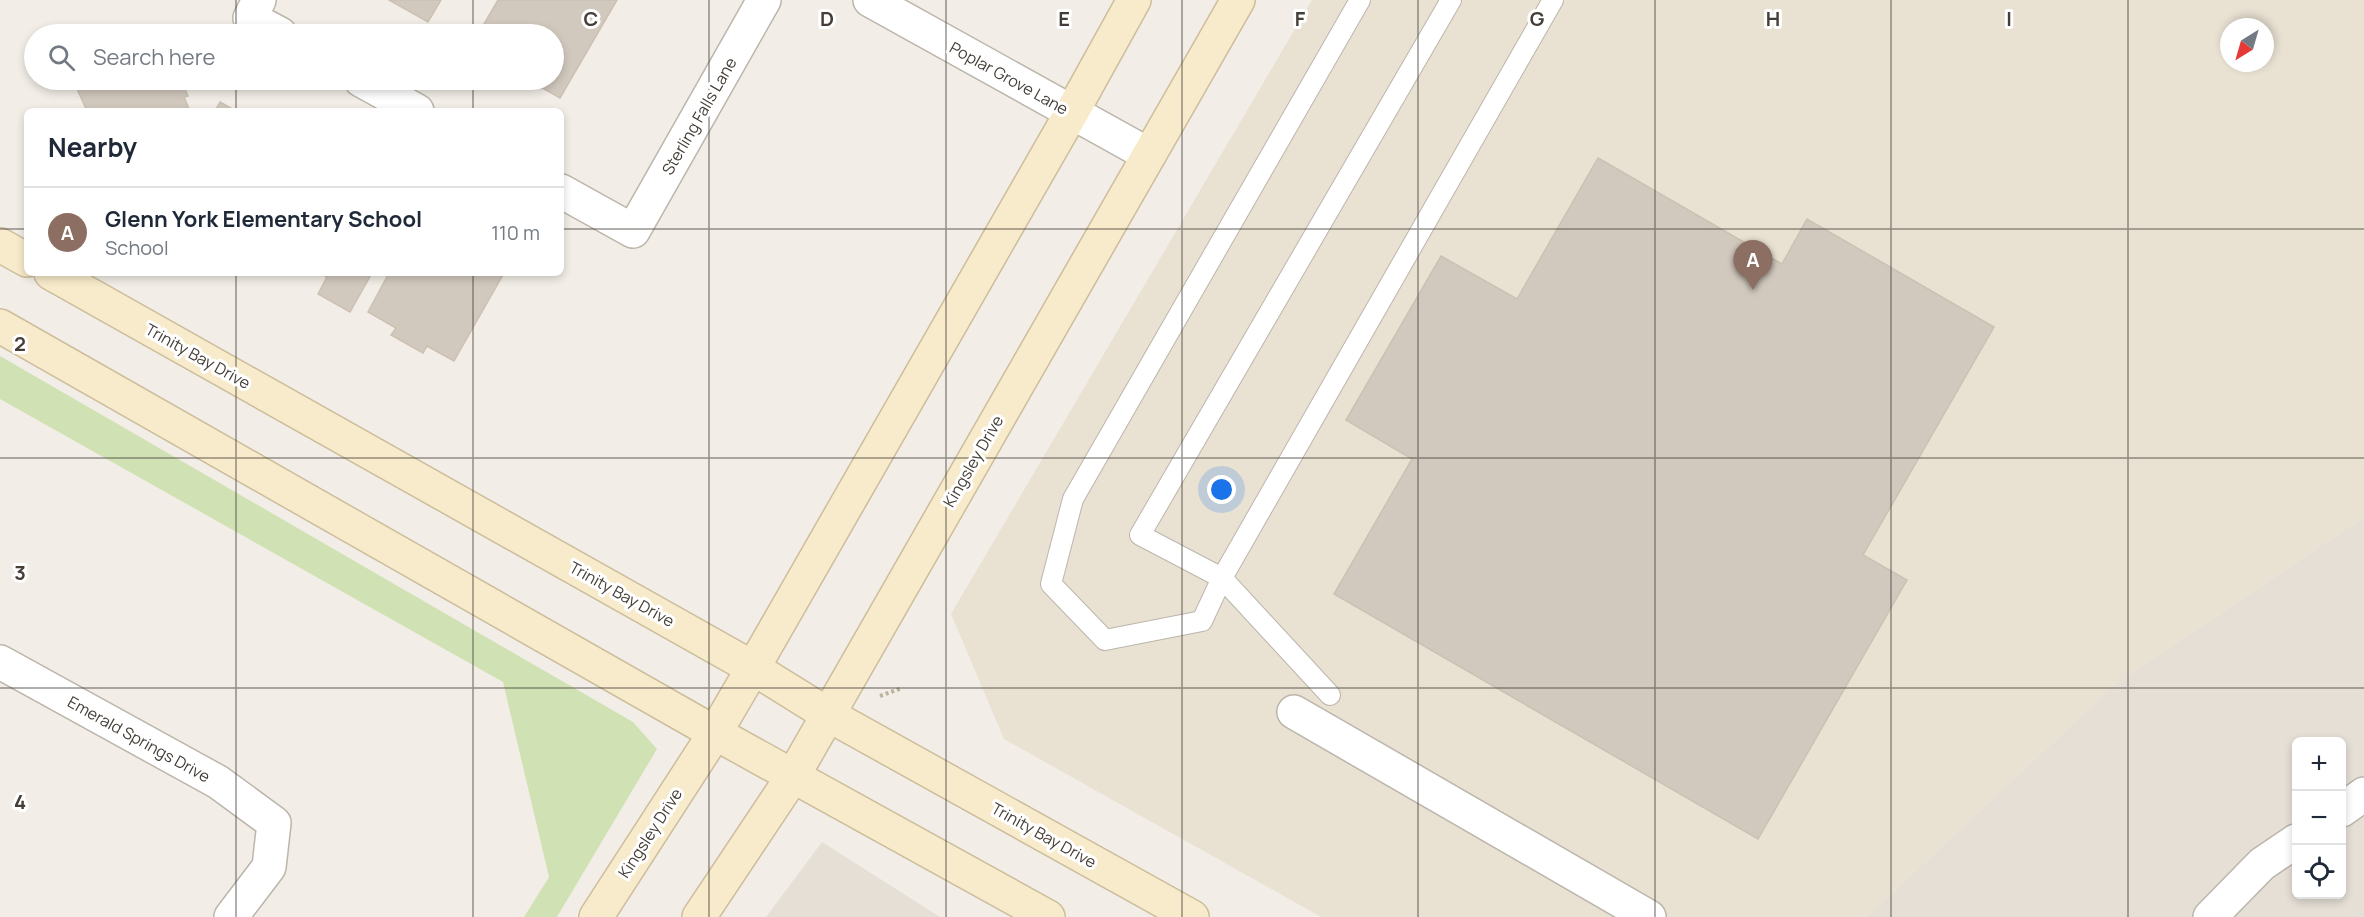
<!DOCTYPE html>
<html lang="en">
<head>
<meta charset="utf-8">
<style>
	:root { --surface:#fff; --page:#f6f6f7; --text:#1f2937; --muted:#747a83; --line:#e0e1e3; --accent:#e23f2e }
	body { margin:0; font-family:Manrope,sans-serif; background:var(--page); color:var(--text) }
	.controls { position:absolute; right:18px; bottom:18px; display:grid; overflow:hidden; border-radius:9px; box-shadow:0 3px 9px #0003 }
	.controls button { width:54px; height:54px; display:grid; place-items:center; padding:0; border:0; border-bottom:2px solid var(--line); background:var(--surface); color:var(--text); font:30px sans-serif }
	.compass { position:absolute; left:2220px; top:18px; width:54px; height:54px; border-radius:50%; background:var(--surface); box-shadow:0 3px 9px #0003; rotate:217deg }
	.you { position:absolute; left:1222px; top:490px; width:21px; height:21px; margin:-15px; border:4px solid #fff; border-radius:50%; background:#1a73e8; box-shadow:0 0 0 9px #1a73e833 }
	.badge { display:grid; place-items:center; width:39px; height:39px; border-radius:50%; background:var(--accent); color:#fff; font-size:20px; font-weight:700 }
	.pin { position:absolute; translate:-50% -50px; filter:drop-shadow(0 2px 3px #0008) }
	.pin::after { content:''; position:absolute; top:32px; width:21px; height:18px; background:inherit; clip-path:polygon(0 0,100% 0,50% 100%) }
	.list { margin:0; padding:0; list-style:none }
	h2 { display:flex; justify-content:space-between; align-items:center; height:78px; margin:0; padding:0 24px; font-size:26px }
	h2 small { font-size:20px; font-weight:400; color:var(--muted) }
	.list li { display:grid; grid-template-columns:39px 1fr auto; gap:18px; align-items:center; box-sizing:border-box; height:90px; padding:0 24px; border-top:2px solid var(--line) }
	.list b { display:block; font-size:22px; white-space:nowrap }
	.list p { margin:0; font-size:20px; white-space:nowrap; color:var(--muted) }
	.list em { font-size:20px; font-style:normal; color:var(--muted) }
	.icon { flex:none; width:33px; height:33px; fill:none; stroke:currentColor; stroke-width:2; stroke-linecap:round; stroke-linejoin:round }
	.map { position:relative; flex:none; width:2364px; height:917px; overflow:hidden }
	.search { position:absolute; background:var(--surface); box-shadow:0 3px 9px #0003; left:24px; top:24px; width:540px; height:66px; display:flex; align-items:center; gap:15px; box-sizing:border-box; padding:0 21px; border-radius:33px; color:var(--muted); font-size:22px }
	.panel { position:absolute; background:var(--surface); box-shadow:0 3px 9px #0003; left:24px; top:108px; width:540px; height:168px; border-radius:9px }
	.map>svg:first-child { display:block }
	.residential { fill:#e5dfd6; fill-rule:evenodd }
	.education { fill:#e9e2d3; fill-rule:evenodd }
	.green { fill:#d0e2b4 }
	.building { fill:#d2c9be; stroke:#ccc0b2; stroke-width:1.5 }
	.lines { fill:none; stroke-linecap:round; stroke-linejoin:round }
	.lane-casing { stroke:#bcb5ab; stroke-width:22 }
	.street-casing { stroke:#bcb5ab; stroke-width:36 }
	.secondary-casing { stroke:#ccbd9c; stroke-width:36 }
	.path { stroke:#bcb09e; stroke-width:4; stroke-dasharray:3 3; stroke-linecap:butt }
	.lane { stroke:#fff; stroke-width:20 }
	.street { stroke:#fff; stroke-width:33 }
	.secondary { stroke:#f8ebcb; stroke-width:33 }
	.grid { fill:none; stroke:#443e37; stroke-width:1.5; stroke-opacity:0.55 }
	.labels { text-anchor:middle; dominant-baseline:central; stroke-width:6; stroke-linejoin:round; paint-order:stroke }
	.street-label { font-size:16px; fill:#443e37; stroke:#fff }
	.grid-label { font-size:20px; text-anchor:middle; font-weight:bold; fill:#443e37; stroke:#fff; stroke-width:6; stroke-linejoin:round; paint-order:stroke }
</style>
</head>
<body>
<div class="map">
<svg width="2364" height="917" viewBox="0 0 2364 917">
	<rect width="100%" height="100%" fill="#f2eee7"/>
	<!-- residential -->
	<path class="residential" d="M2364 517V917H1866L2115 684ZM2296 742H2342V894H2296Z
		M822 842 940 917H766Z"/>
	<!-- education -->
	<path class="education" d="M1312 0H2364V517L2115 684 1866 917H1321L1004 739 951 614ZM2229 27H2265V63H2229Z"/>
	<!-- green -->
	<path class="green" d="M0 356 633 722 657 749 557 917H524L549 877 503 682 0 399Z"/>
	<!-- building -->
	<path class="building" d="M389 0H441L428 22Z
		M498 0H617L560 98 528 80H554V34H478Z
		M73 80H181L188 96 184 97 190 111H87Z
		M220 102 236 111H215Z
		M1598 158 1782 264 1807 219 1994 327 1863 555 1907 580 1758 839 1334 594 1412 459 1346 420 1441 256 1517 299Z
		M320 273H372L350 312 318 294 327 277Z
		M389 273H504L454 361 427 346 423 353 391 335 396 328 368 312Z"/>
	<g class="lines">
		<defs>
			<path id="lane" d="M1360 0 1073 499 1051 584 1105 640 1202 621 1222 578 1553 0
				M1330 695 1222 578 1140 535 1451 0"/>
			<path id="street" d="M259 0 250 18 280 34
				M870 0 1149 155
				M361 80 417 111
				M561 191 633 231 764 0
				M0 662 218 782 274 823 269 867 231 917
				M1294 712 1649 917
				M2342 810 2364 794
				M2210 917 2262 864 2296 841"/>
			<path id="secondary" d="M0 245 27 260
				M51 273 753 668 827 714 1192 917
				M0 326 715 733 1048 917
				M596 917 715 733 753 668 1072 112 1134 0
				M699 917 793 776 1238 0"/>
		</defs>
		<!-- lane casing -->
		<use href="#lane" class="lane-casing"/>
		<!-- street casing -->
		<use href="#street" class="street-casing"/>
		<!-- secondary casing -->
		<use href="#secondary" class="secondary-casing"/>
		<!-- path -->
		<path class="path" d="M880 696 902 688"/>
		<!-- lane -->
		<use href="#lane" class="lane"/>
		<!-- street -->
		<use href="#street" class="street"/>
		<!-- secondary -->
		<use href="#secondary" class="secondary"/>
	</g>
	<!-- grid -->
	<path class="grid" d="M236 0V34M473 0V34M709 0V917M946 0V917M1182 0V917M1418 0V917M1655 0V917M1891 0V917M2128 0V917M236 80V111M473 80V111M0 229H27M561 229H2364M236 273V917M473 273V917M0 458H2364M0 688H2364"/>
	<g class="labels">
		<!-- street labels -->
		<g class="street-label">
			<text transform="translate(1009 78) rotate(29)">Poplar Grove Lane</text>
			<text transform="translate(699 116) rotate(-60)">Sterling Falls Lane</text>
			<text transform="translate(198 356) rotate(29)">Trinity Bay Drive</text>
			<text transform="translate(973 461) rotate(-60)">Kingsley Drive</text>
			<text transform="translate(622 594) rotate(29)">Trinity Bay Drive</text>
			<text transform="translate(139 739) rotate(29)">Emerald Springs Drive</text>
			<text transform="translate(650 833) rotate(-57)">Kingsley Drive</text>
			<text transform="translate(1044 835) rotate(29)">Trinity Bay Drive</text>
		</g>
	</g>
	<g class="grid-label">
		<text x="591" y="26">C</text>
		<text x="827" y="26">D</text>
		<text x="1064" y="26">E</text>
		<text x="1300" y="26">F</text>
		<text x="1537" y="26">G</text>
		<text x="1773" y="26">H</text>
		<text x="2009" y="26">I</text>
		<text x="20" y="351">2</text>
		<text x="20" y="580">3</text>
		<text x="20" y="809">4</text>
	</g>
</svg>
<div class="controls">
<button>+</button>
<button>−</button>
<button><svg class="icon" aria-label="locate" viewBox="0 0 24 24"><circle cx="12" cy="12" r="6"/><path d="M12 2v4M12 18v4M2 12h4M18 12h4"/></svg></button>
</div>
<svg class="compass" viewBox="-18 -18 36 36"><path d="M0-13l5 13h-10z" fill="#e53935"/><path d="M0 13l5-13h-10z" fill="#747a83"/></svg>
<div class="you"></div>
<div class="pin badge" style="left:1753px;top:290px;background:#8d6e63">A</div>
<div class="search"><svg class="icon" aria-label="search" viewBox="0 0 24 24"><circle cx="10" cy="10" r="6"/><path d="M15 15l6 6"/></svg>Search here</div>
<section class="panel">
<h2>Nearby<small></small></h2>
<ul class="list">
<li><span class="badge" style="background:#8d6e63">A</span><div><b>Glenn York Elementary School</b><p>School</p></div><em>110 m</em></li>
</ul>
</section>
</div>
</body>
</html>
